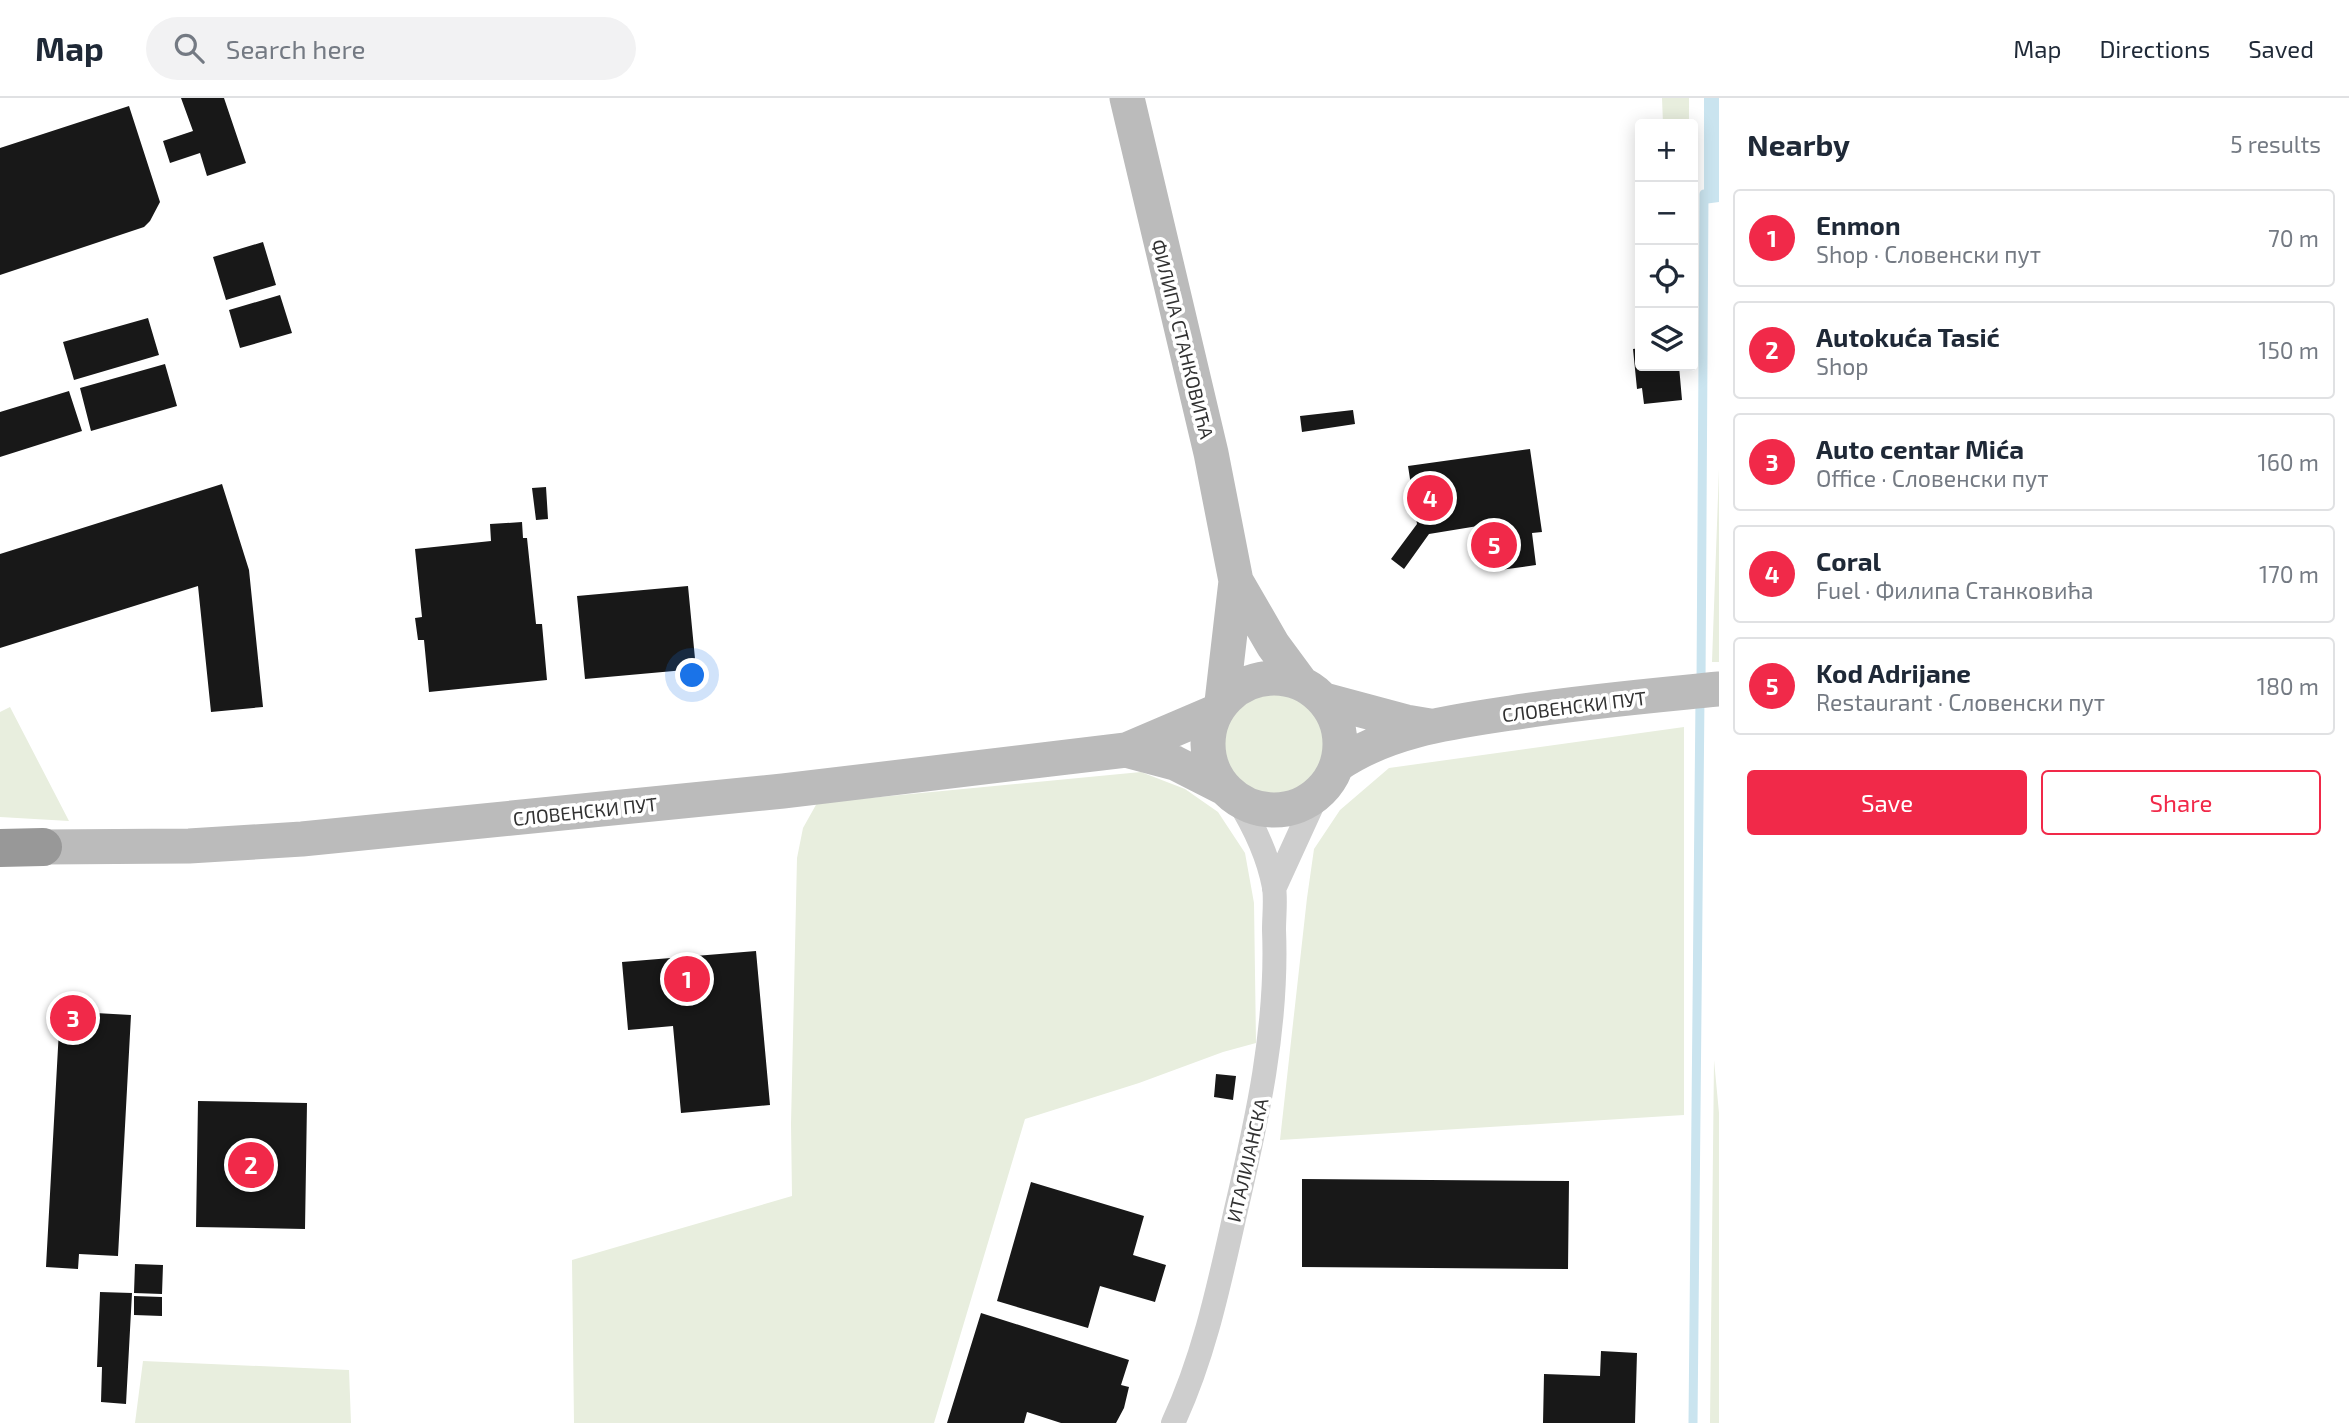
<!DOCTYPE html>
<html lang="en">
<head>
<meta charset="utf-8">
<style>
	:root { --surface:#fff; --page:#f2f2f3; --text:#1f2937; --muted:#747a83; --line:#e0e1e3; --accent:#f12949 }
	body { margin:0; font-family:"Exo 2",sans-serif; background:var(--page); color:var(--text) }
	.controls { position:absolute; right:21px; top:21px; display:grid; overflow:hidden; border-radius:7px; box-shadow:0 4px 18px #0003 }
	.controls button { width:63px; height:63px; display:grid; place-items:center; padding:0; border:0; border-bottom:2px solid var(--line); background:var(--surface); color:var(--text); font:35px sans-serif }
	.you { position:absolute; left:693px; top:578px; width:24px; height:24px; margin:-18px; border:5px solid #fff; border-radius:50%; background:#1a73e8; box-shadow:0 0 0 10px #1a73e833 }
	.badge { display:grid; place-items:center; width:46px; height:46px; border-radius:50%; background:var(--accent); color:#fff; font-size:23px; font-weight:700 }
	.pin { position:absolute; translate:-50% -50%; border:4px solid #fff; box-shadow:0 2px 7px #0006 }
	.list { margin:0; padding:0; list-style:none }
	h2 { display:flex; justify-content:space-between; align-items:center; height:91px; margin:0; padding:0 28px; font-size:30px }
	h2 small { font-size:23px; font-weight:400; color:var(--muted) }
	.list li { display:grid; grid-template-columns:46px 1fr auto; gap:21px; align-items:center; box-sizing:border-box; height:98px; margin:0 14px 14px; padding:0 14px; border:2px solid var(--line); border-radius:7px }
	.list b { display:block; font-size:26px; white-space:nowrap }
	.list p { margin:0; font-size:23px; white-space:nowrap; color:var(--muted) }
	.list em { font-size:23px; font-style:normal; color:var(--muted) }
	.actions { display:flex; gap:14px; padding:21px 28px }
	.actions a { flex:1; padding:16px 0; border:2px solid var(--accent); border-radius:7px; text-align:center; font-size:24px; color:var(--accent) }
	.actions .main { background:var(--accent); color:#fff }
	.icon { flex:none; width:38px; height:38px; fill:none; stroke:currentColor; stroke-width:2; stroke-linecap:round; stroke-linejoin:round }
	.map { position:relative; flex:none; width:1719px; height:1325px; overflow:hidden }
	header { display:flex; align-items:center; gap:42px; box-sizing:border-box; height:98px; padding:0 35px; background:var(--surface); border-bottom:2px solid var(--line) }
	header strong { font-size:33px }
	nav { display:flex; gap:38px; margin-inline-start:auto; font-size:24px }
	.search { width:490px; height:63px; background:var(--page); display:flex; align-items:center; gap:18px; box-sizing:border-box; padding:0 24px; border-radius:38px; color:var(--muted); font-size:26px }
	main { display:flex }
	aside { flex:1; background:var(--surface) }
	.map>svg:first-child { display:block }
	.green { fill:#e8eede }
	.water { fill:#cae4ef }
	.lines { fill:none; stroke-linecap:round; stroke-linejoin:round }
	.stream { stroke:#cae4ef; stroke-width:9 }
	.building { fill:#181818 }
	.street { stroke:#cecece; stroke-width:24 }
	.secondary { stroke:#bbb; stroke-width:35 }
	.highway { stroke:#989898; stroke-width:38 }
	.labels { text-anchor:middle; dominant-baseline:central; stroke-width:7; stroke-linejoin:round; paint-order:stroke }
	.street-label { font-size:19px; fill:#313131; stroke:#fff }
</style>
</head>
<body>
<header>
<strong>Map</strong>
<div class="search"><svg class="icon" aria-label="search" viewBox="0 0 24 24"><circle cx="10" cy="10" r="6"/><path d="M15 15l6 6"/></svg>Search here</div>
<nav><a>Map</a><a>Directions</a><a>Saved</a></nav>
</header>
<main>
<div class="map">
<svg width="1719" height="1325" viewBox="0 0 1719 1325">
	<rect width="100%" height="100%" fill="#fff"/>
	<!-- green -->
	<path class="green" d="M1662 0H1689V26H1663Z
		M1719 371V564H1712Z
		M1222 646a51 51 0 1 1 102 0a51 51 0 1 1-102 0Z
		M10 609 69 723 0 719V614Z
		M1684 629V1017L1280 1042 1307 800 1314 751 1340 712 1389 670Z
		M1141 674 1185 691 1218 714 1245 755 1254 805 1256 945 1223 954 1139 985 1025 1021 934 1325H574L572 1162 792 1098 791 1026 797 760 803 730 817 705Z
		M1714 962 1719 1015V1325H1710Z
		M143 1263 349 1272 351 1325H135Z"/>
	<!-- water -->
	<path class="water" d="M1704 0H1719V104L1704 106Z"/>
	<g class="lines">
		<!-- stream -->
		<path class="stream" d="M1701 586 1704 96
			M1693 1325 1700 600"/>
	</g>
	<!-- building -->
	<path class="building" d="M181 0H224L246 65 207 78 200 55 170 65 163 43 193 33Z
		M129 8 160 104 150 123 144 129 0 177V50Z
		M263 144 276 187 226 202 213 159Z
		M280 197 292 235 240 250 229 212Z
		M148 220 159 257 74 282 63 244Z
		M1640 250V268H1679L1682 302 1644 306 1642 290 1637 291 1633 251Z
		M165 266 177 308 91 333 80 290Z
		M69 293 82 333 0 359V314Z
		M1353 312 1355 326 1302 334 1300 318Z
		M1530 351 1542 434 1532 435 1536 467 1493 473 1488 435H1484V427L1429 436 1404 471 1391 461 1417 426 1408 368Z
		M222 386 249 472 263 609 211 614 198 488 0 550V456Z
		M546 389 548 421 536 422 532 390Z
		M522 424 523 440H527L536 526H542L547 582 429 594 424 542H418L415 520 422 519 415 451 491 443 490 426Z
		M688 488 696 571 585 581 577 498Z
		M756 853 770 1007 681 1015 673 928 628 932 622 864Z
		M60 913 131 917 118 1158 79 1156 78 1171 46 1169Z
		M1216 976 1236 978 1233 1002 1214 999Z
		M198 1003 307 1005 305 1131 196 1129Z
		M1302 1081 1569 1083 1568 1171 1302 1169Z
		M1031 1084 1144 1118 1133 1157 1166 1167 1155 1204 1100 1188 1088 1230 997 1203Z
		M135 1166 163 1167 162 1196 134 1195Z
		M100 1194 132 1195 126 1306 101 1304 102 1269H97Z
		M134 1198 162 1199V1218L134 1217Z
		M981 1215 1129 1262 1121 1287 1129 1289 1124 1310 1116 1325H1061L1027 1314 1024 1325H947Z
		M1601 1253 1637 1255 1635 1325H1543L1544 1276 1600 1278Z"/>
	<g class="lines">
		<!-- street -->
		<path class="street" d="M1274 791 1317 697
			M1173 1325C1204 1259 1219 1187 1235 1116 1257 1022 1278 929 1274 832 1274 818 1276 802 1274 789 1268 757 1254 728 1237 701"/>
		<!-- secondary -->
		<path class="secondary" d="M1127 0 1211 355 1236 483 1222 604
			M1236 483 1273 547 1301 585
			M1208 646a66 66 0 1 1 132 0a66 66 0 1 1-132 0Z
			M1324 602 1406 624 1430 628
			M1126 652 1175 665 1226 691
			M1337 667C1388 632 1451 624 1511 615 1580 604 1649 598 1719 591
			M43 749 189 748 302 741 783 693 1126 652 1215 614"/>
		<!-- highway -->
		<path class="highway" d="M0 750 43 749"/>
	</g>
	<g class="labels">
		<!-- street labels -->
		<g class="street-label">
			<text transform="translate(1183 241) rotate(76)">ФИЛИПА СТАНКОВИЋА</text>
			<text transform="translate(1574 608) rotate(-7)">СЛОВЕНСКИ ПУТ</text>
			<text transform="translate(585 713) rotate(-6)">СЛОВЕНСКИ ПУТ</text>
			<text transform="translate(1247 1062) rotate(-77)">ИТАЛИЈАНСКА</text>
		</g>
	</g>
</svg>
<div class="controls">
<button>+</button>
<button>−</button>
<button><svg class="icon" aria-label="locate" viewBox="0 0 24 24"><circle cx="12" cy="12" r="6"/><path d="M12 2v4M12 18v4M2 12h4M18 12h4"/></svg></button>
<button><svg class="icon" aria-label="layers" viewBox="0 0 24 24"><path d="M12 4l9 5-9 5-9-5zM3 14l9 5 9-5"/></svg></button>
</div>
<div class="you"></div>
<div class="pin badge" style="left:687px;top:881px">1</div>
<div class="pin badge" style="left:251px;top:1067px">2</div>
<div class="pin badge" style="left:73px;top:920px">3</div>
<div class="pin badge" style="left:1430px;top:400px">4</div>
<div class="pin badge" style="left:1494px;top:447px">5</div>
</div>
<aside>
<h2>Nearby<small>5 results</small></h2>
<ul class="list">
<li><span class="badge">1</span><div><b>Enmon</b><p>Shop · Словенски пут</p></div><em>70 m</em></li>
<li><span class="badge">2</span><div><b>Autokuća Tasić</b><p>Shop</p></div><em>150 m</em></li>
<li><span class="badge">3</span><div><b>Auto centar Mića</b><p>Office · Словенски пут</p></div><em>160 m</em></li>
<li><span class="badge">4</span><div><b>Coral</b><p>Fuel · Филипа Станковића</p></div><em>170 m</em></li>
<li><span class="badge">5</span><div><b>Kod Adrijane</b><p>Restaurant · Словенски пут</p></div><em>180 m</em></li>
</ul>
<div class="actions"><a class="main">Save</a><a>Share</a></div>
</aside>
</main>
</body>
</html>
